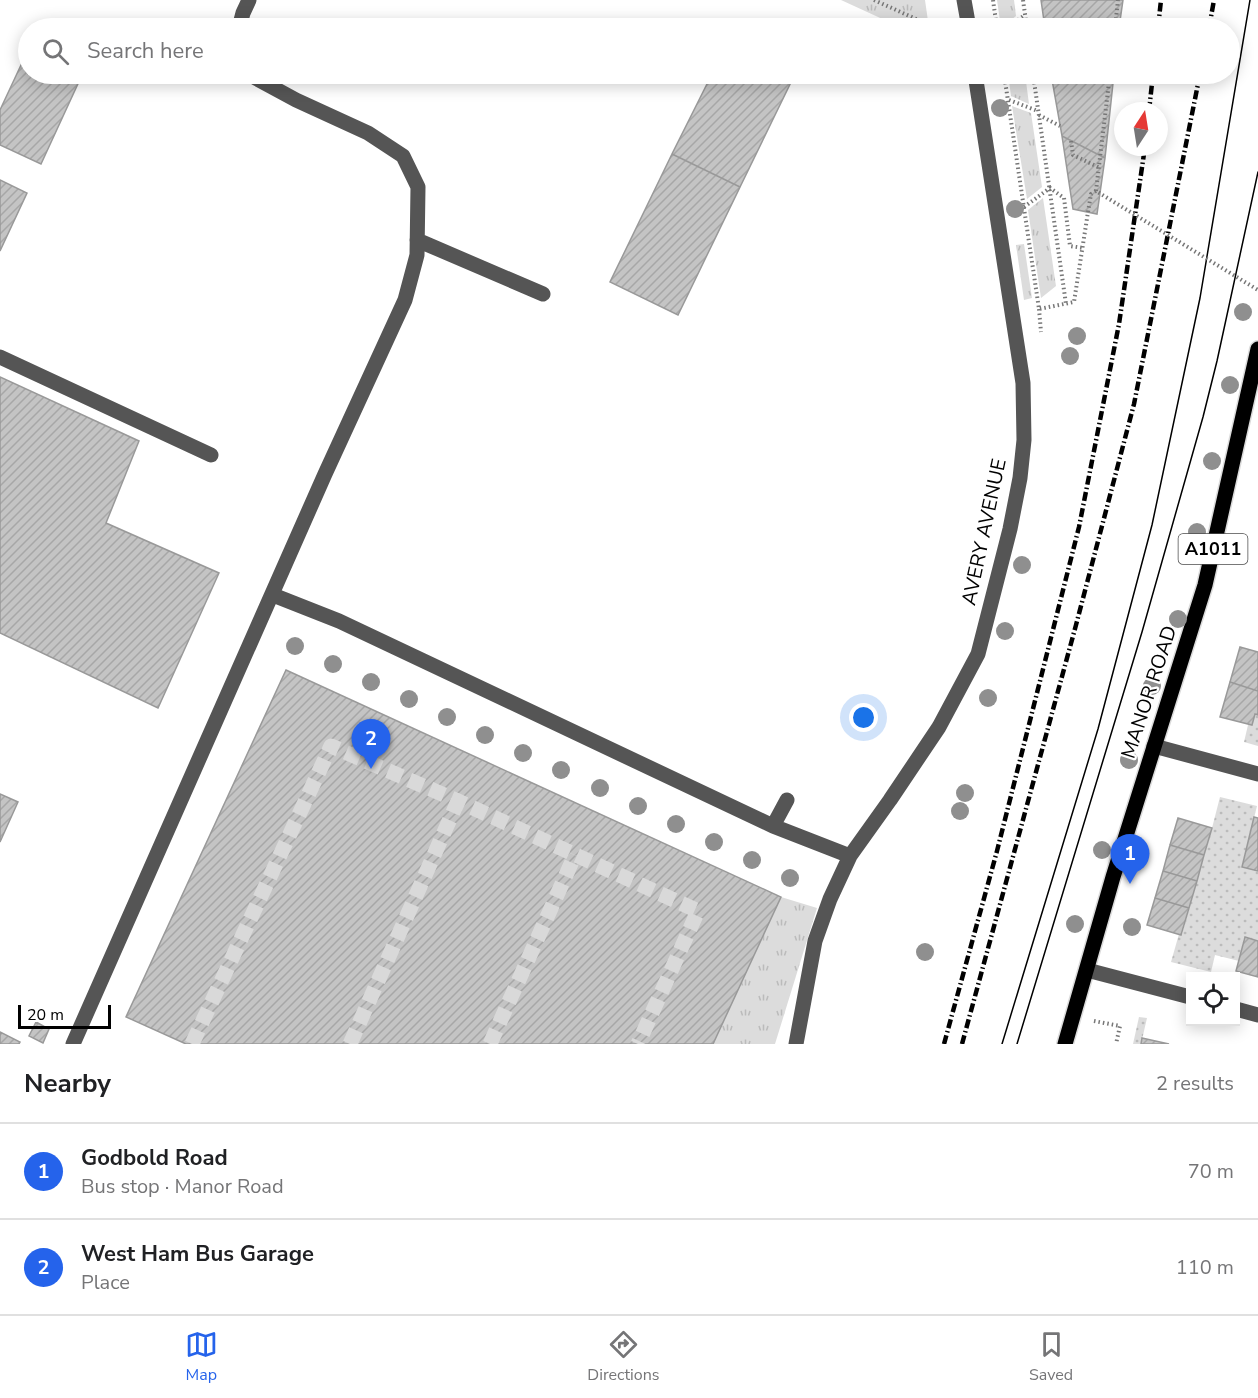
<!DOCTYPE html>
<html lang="en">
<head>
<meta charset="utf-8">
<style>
	:root { --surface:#fff; --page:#f6f6f6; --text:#202124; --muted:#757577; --line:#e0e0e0; --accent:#2563eb }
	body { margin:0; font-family:"Nunito Sans",sans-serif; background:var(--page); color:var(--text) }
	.controls { position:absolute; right:18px; bottom:18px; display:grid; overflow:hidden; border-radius:0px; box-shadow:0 3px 15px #0003 }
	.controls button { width:54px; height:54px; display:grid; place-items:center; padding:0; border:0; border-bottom:2px solid var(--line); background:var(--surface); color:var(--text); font:30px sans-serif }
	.compass { position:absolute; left:1114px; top:102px; width:54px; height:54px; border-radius:50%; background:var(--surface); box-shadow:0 3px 15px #0003; rotate:12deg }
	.scale { position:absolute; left:18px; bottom:15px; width:93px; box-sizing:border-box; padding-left:6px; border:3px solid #000; border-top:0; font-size:16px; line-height:21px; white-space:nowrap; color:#000; -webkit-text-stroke:4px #fff; paint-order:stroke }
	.you { position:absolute; left:864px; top:718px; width:21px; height:21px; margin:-15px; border:4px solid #fff; border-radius:50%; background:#1a73e8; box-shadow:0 0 0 9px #1a73e833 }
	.badge { display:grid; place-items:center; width:39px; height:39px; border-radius:50%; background:var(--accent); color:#fff; font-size:20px; font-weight:700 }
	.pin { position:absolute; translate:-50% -50px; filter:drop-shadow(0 2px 3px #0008) }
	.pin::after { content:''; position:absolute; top:32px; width:21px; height:18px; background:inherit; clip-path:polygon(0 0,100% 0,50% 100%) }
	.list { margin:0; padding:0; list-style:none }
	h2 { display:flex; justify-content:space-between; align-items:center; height:78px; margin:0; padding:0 24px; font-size:26px }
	h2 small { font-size:20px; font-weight:400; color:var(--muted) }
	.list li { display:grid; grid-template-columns:39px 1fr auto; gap:18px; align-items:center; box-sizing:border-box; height:96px; padding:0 24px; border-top:2px solid var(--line) }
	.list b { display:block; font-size:22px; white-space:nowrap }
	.list p { margin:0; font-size:20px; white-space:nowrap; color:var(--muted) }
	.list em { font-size:20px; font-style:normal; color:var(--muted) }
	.icon { flex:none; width:33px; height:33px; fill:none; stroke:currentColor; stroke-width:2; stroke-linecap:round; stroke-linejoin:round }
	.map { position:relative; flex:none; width:1258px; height:1044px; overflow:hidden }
	.search { position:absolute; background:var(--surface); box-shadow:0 3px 15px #0003; left:18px; right:18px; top:18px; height:66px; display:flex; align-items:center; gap:15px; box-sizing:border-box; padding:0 21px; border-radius:33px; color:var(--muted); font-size:22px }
	.sheet { height:270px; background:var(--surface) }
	nav { display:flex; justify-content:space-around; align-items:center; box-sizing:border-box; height:84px; border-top:2px solid var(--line); background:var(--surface); font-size:16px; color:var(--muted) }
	nav a { display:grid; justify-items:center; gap:3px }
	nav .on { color:var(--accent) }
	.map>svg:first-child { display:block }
	.grass { fill:url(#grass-tufts) }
	.garden { fill:url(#garden-dots) }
	.building { fill:url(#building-hatch); stroke:#999; stroke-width:1.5 }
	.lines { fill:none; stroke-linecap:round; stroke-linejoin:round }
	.minor-tunnel { stroke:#d9d9d9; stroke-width:15; stroke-dasharray:15 8; stroke-linecap:butt }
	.major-casing { stroke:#dbdbdb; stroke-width:18 }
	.path { stroke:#777; stroke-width:4; stroke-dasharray:1.5 3; stroke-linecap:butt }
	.minor { stroke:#555; stroke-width:15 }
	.major { stroke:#000; stroke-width:15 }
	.tram { stroke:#000; stroke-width:1.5 }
	.rail { stroke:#000; stroke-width:4.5; stroke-dasharray:9 3 1.5 3; stroke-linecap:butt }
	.path-bridge { stroke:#777; stroke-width:4; stroke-dasharray:1.5 3; stroke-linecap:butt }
	.tree { fill:#8f8f8f }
	.labels { text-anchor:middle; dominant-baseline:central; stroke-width:4.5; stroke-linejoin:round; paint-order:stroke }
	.shield { fill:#fff; stroke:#4c4c4c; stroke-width:1.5 }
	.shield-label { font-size:18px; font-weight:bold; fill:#000 }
	.street-label { font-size:20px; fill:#000; stroke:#fff }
</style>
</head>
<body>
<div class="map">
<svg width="1258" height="1044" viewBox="0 0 1258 1044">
	<defs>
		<pattern id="grass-tufts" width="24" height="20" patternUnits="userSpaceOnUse" patternTransform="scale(1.5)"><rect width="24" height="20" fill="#dcdcdc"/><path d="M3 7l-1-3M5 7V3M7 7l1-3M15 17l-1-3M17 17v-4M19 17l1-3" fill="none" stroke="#bbb"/></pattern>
		<pattern id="garden-dots" width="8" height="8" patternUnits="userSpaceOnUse" patternTransform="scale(1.5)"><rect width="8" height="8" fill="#dcdcdc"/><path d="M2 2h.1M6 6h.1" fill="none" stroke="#bbb" stroke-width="1.8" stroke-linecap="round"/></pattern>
		<pattern id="building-hatch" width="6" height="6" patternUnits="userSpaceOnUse" patternTransform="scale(1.5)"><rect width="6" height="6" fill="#c4c4c4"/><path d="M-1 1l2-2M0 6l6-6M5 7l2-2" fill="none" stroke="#a7a7a7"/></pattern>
	</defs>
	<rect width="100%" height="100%" fill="#fff"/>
	<!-- grass -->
	<path class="grass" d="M841 0H925L929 28H902Z
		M997 0H1014L1016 16 1001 28Z
		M1008 74H1025L1029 104 1011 96Z
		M1012 106 1031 113 1042 187 1027 199Z
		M1043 198 1056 286 1041 298 1028 210Z
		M1024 244 1032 298 1024 300 1016 245Z
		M781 897 817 908 775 1044H713Z"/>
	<!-- garden -->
	<path class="garden" d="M1255 714 1258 715V746L1244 742 1248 725H1252Z
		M1220 797 1257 806 1242 866 1258 871V941L1244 938 1239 961 1215 955 1211 972 1171 962 1179 934H1182L1212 828Z
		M1139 1017 1147 1018 1141 1044H1133Z"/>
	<!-- building -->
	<path class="building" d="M1041 0H1123L1119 28H1045Z
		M28 50V74H78L82 75 41 164 0 145V110Z
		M712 74H795L740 187 672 154Z
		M1051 74H1114L1105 158 1062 136Z
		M1062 136 1105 158 1097 214 1073 209Z
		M672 154 740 187 678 315 610 282Z
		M0 180 27 193 0 251Z
		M0 377 139 441 106 523 219 573 158 708 0 633Z
		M1240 647 1258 652V691L1230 682Z
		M286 670 781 897 713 1044H186L126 1017Z
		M1230 682 1258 691V715L1255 714 1252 725 1220 717Z
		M0 794 18 802 0 842Z
		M1254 817 1258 818V871L1242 867Z
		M1178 818 1212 828 1204 855 1170 845Z
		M1170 845 1204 855 1197 881 1163 871Z
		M1163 871 1197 881 1189 908 1155 898Z
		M1155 898 1189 908 1181 935 1147 925Z
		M1245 937 1258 941V977L1236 971Z
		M36 1022 49 1029 43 1043 29 1036Z
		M0 1032 20 1042 19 1044H0Z
		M1142 1038 1169 1044H1141Z"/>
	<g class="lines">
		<!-- minor-tunnel -->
		<path class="minor-tunnel" d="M192 1044 331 746 458 801 698 911 638 1044
			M350 1044 458 801
			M490 1044 575 855"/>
		<defs>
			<path id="major" d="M1065 1044 1113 877 1205 585 1258 349"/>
		</defs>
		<!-- major casing -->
		<use href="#major" class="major-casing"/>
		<!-- path -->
		<path class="path" d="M874 0 936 28
			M993 0 997 28
			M1023 0 1027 28
			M1007 28 1025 15
			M1115 28 1118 0
			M1004 74 1039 309 1074 302 1088 212
			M1033 74 1066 304
			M1009 100 1038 111
			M1039 115 1060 126
			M1071 141 1073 155 1100 168
			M1096 191 1110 74
			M1024 207 1050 188 1064 198 1070 246 1083 248
			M1039 309 1041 332
			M1094 1021 1120 1026 1116 1044"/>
		<!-- minor -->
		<path class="minor" d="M964 0 969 28
			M239 28 243 13 249 0
			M417 240 543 294
			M0 357 211 455
			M273 595 339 621 773 826 850 856
			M1154 746 1258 774
			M773 826 787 800
			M1087 970 1190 997
			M1236 1009 1258 1015
			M73 1044 325 474 405 300 417 255 418 187 403 156 368 133 296 100 252 76 251 74
			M796 1044 815 941 830 899 850 856 890 800 939 727 978 654 1010 529 1020 478 1024 440 1023 383 975 74"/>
		<!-- major -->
		<use href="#major" class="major"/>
		<!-- tram -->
		<path class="tram" d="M1002 1044 1098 729 1152 525 1200 298 1250 0
			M1017 1044 1142 632 1203 417 1217 361 1258 172"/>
		<!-- rail -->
		<path class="rail" d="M1158 28 1161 0
			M1209 28 1214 0
			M1149 111 1153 74
			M944 1044 997 851 1079 527 1119 324 1145 147
			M962 1044 1076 625 1134 404 1200 74"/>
		<!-- path-bridge -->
		<path class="path-bridge" d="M1088 212 1091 194 1096 191 1258 290"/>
	</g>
	<!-- trees -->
	<g class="tree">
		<circle cx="1000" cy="108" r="9"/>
		<circle cx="1015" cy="209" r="9"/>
		<circle cx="1243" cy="312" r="9"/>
		<circle cx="1077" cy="336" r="9"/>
		<circle cx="1070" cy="356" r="9"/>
		<circle cx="1230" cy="385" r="9"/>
		<circle cx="1212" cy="461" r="9"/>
		<circle cx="1197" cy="532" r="9"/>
		<circle cx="1022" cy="565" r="9"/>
		<circle cx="1178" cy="619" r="9"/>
		<circle cx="1005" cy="631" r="9"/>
		<circle cx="295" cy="646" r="9"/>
		<circle cx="333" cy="664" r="9"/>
		<circle cx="371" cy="682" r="9"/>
		<circle cx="1152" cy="686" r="9"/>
		<circle cx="988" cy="698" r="9"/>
		<circle cx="409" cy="699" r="9"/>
		<circle cx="447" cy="717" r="9"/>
		<circle cx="485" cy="735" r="9"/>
		<circle cx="523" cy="753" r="9"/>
		<circle cx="1129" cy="760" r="9"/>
		<circle cx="561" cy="770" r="9"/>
		<circle cx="600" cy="788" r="9"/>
		<circle cx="965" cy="793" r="9"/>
		<circle cx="638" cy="806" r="9"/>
		<circle cx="960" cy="811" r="9"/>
		<circle cx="676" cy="824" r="9"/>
		<circle cx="714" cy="842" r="9"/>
		<circle cx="1102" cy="850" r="9"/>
		<circle cx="752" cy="860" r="9"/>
		<circle cx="790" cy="878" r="9"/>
		<circle cx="1075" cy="924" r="9"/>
		<circle cx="1132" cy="927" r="9"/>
		<circle cx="925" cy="952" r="9"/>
	</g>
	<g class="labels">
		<!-- shield labels -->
		<rect class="shield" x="1178.5" y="534" width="69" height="30" rx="4.5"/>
		<g class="shield-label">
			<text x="1213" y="549">A1011</text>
		</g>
		<!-- street labels -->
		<g class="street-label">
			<text transform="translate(984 532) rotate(-78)">AVERY AVENUE</text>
			<text transform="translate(1149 692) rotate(-72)">MANOR ROAD</text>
		</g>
	</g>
</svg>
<div class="controls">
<button><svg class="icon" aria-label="locate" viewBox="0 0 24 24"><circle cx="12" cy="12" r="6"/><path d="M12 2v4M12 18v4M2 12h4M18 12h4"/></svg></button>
</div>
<svg class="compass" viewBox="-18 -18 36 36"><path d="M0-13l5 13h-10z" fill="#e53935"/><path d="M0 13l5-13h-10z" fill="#757577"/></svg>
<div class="scale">20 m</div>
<div class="you"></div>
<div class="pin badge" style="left:1130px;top:884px">1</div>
<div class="pin badge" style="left:371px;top:769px">2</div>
<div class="search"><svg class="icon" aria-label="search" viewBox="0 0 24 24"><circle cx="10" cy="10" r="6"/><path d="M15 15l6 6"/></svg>Search here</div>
</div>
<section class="sheet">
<h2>Nearby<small>2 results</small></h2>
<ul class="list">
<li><span class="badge">1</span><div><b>Godbold Road</b><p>Bus stop · Manor Road</p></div><em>70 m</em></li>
<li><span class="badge">2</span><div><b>West Ham Bus Garage</b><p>Place</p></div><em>110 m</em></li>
</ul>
</section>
<nav>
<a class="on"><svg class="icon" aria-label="map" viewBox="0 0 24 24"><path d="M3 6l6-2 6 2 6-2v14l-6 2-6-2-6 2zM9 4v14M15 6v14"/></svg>Map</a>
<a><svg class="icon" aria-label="directions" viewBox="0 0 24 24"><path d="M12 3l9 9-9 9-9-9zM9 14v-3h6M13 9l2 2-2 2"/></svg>Directions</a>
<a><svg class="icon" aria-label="saved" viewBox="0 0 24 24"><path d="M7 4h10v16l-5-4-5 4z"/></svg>Saved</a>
</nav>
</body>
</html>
